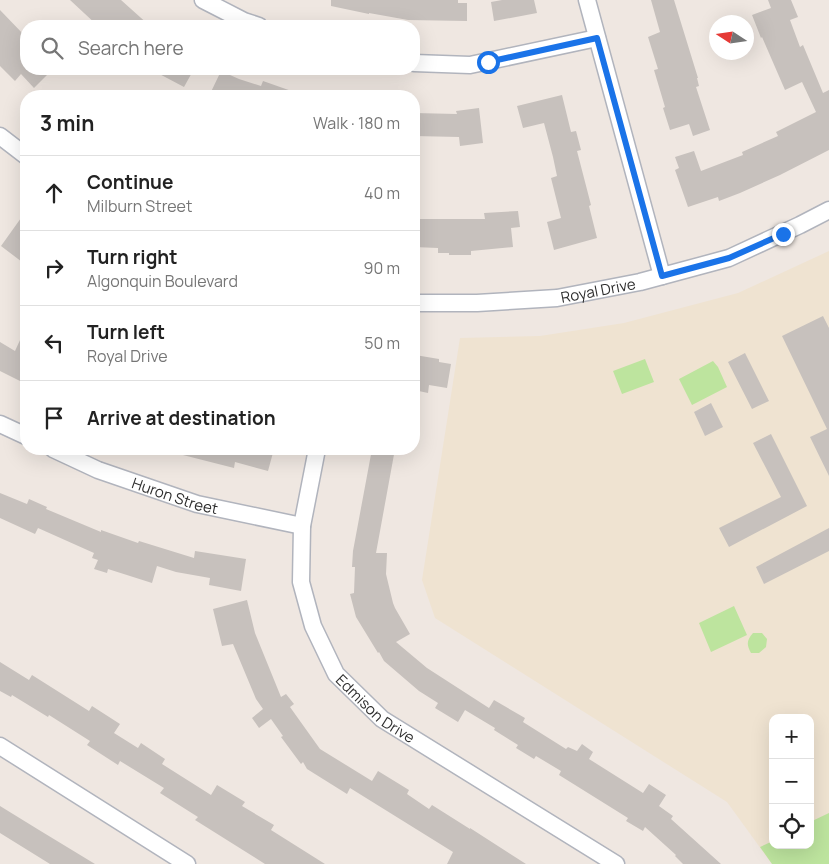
<!DOCTYPE html>
<html lang="en">
<head>
<meta charset="utf-8">
<style>
	:root { --surface:#fff; --page:#f6f6f6; --text:#222; --muted:#767676; --line:#e0e0e0 }
	body { margin:0; font-family:Manrope,sans-serif; background:var(--page); color:var(--text) }
	.controls { position:absolute; right:15px; bottom:15px; display:grid; overflow:hidden; border-radius:10px; box-shadow:0 5px 20px #0002 }
	.controls button { width:45px; height:45px; display:grid; place-items:center; padding:0; border:0; border-bottom:1px solid var(--line); background:var(--surface); color:var(--text); font:25px sans-serif }
	.compass { position:absolute; left:709px; top:15px; width:45px; height:45px; border-radius:50%; background:var(--surface); box-shadow:0 5px 20px #0002; rotate:282deg }
	.stop { position:absolute; width:15px; height:15px; margin:-11px; border:4px solid #1a73e8; border-radius:50%; background:#fff }
	.stop.end { background:#1a73e8; border-color:#fff; box-shadow:0 1px 5px #0008 }
	.list { margin:0; padding:0; list-style:none }
	h2 { display:flex; justify-content:space-between; align-items:center; height:65px; margin:0; padding:0 20px; font-size:21px }
	h2 small { font-size:16px; font-weight:400; color:var(--muted) }
	.list li { display:grid; grid-template-columns:32px 1fr auto; gap:15px; align-items:center; box-sizing:border-box; height:75px; padding:0 20px; border-top:1px solid var(--line) }
	.list b { display:block; font-size:19px; white-space:nowrap }
	.list p { margin:0; font-size:16px; white-space:nowrap; color:var(--muted) }
	.list em { font-size:16px; font-style:normal; color:var(--muted) }
	.icon { flex:none; width:28px; height:28px; fill:none; stroke:currentColor; stroke-width:2; stroke-linecap:round; stroke-linejoin:round }
	.map { position:relative; flex:none; width:829px; height:864px; overflow:hidden }
	.search { position:absolute; background:var(--surface); box-shadow:0 5px 20px #0002; left:20px; top:20px; width:400px; height:55px; display:flex; align-items:center; gap:12px; box-sizing:border-box; padding:0 18px; border-radius:20px; color:var(--muted); font-size:19px }
	.panel { position:absolute; background:var(--surface); box-shadow:0 5px 20px #0002; left:20px; top:90px; width:400px; height:365px; border-radius:20px }
	.map>svg:first-child { display:block }
	.education { fill:#efe3d1; fill-rule:evenodd }
	.green { fill:#bde49e }
	.building { fill:#c7c1bd }
	.lines { fill:none; stroke-linecap:round; stroke-linejoin:round }
	.minor-casing { stroke:#b1b4bd; stroke-width:19 }
	.minor { stroke:#fff; stroke-width:16 }
	.route { stroke:#1a73e8; stroke-width:6 }
	.labels { text-anchor:middle; dominant-baseline:central; stroke-width:4; stroke-linejoin:round; paint-order:stroke }
	.street-label { font-size:15px; fill:#2e2e2e; stroke:#fff }
</style>
</head>
<body>
<div class="map">
<svg width="829" height="864" viewBox="0 0 829 864">
	<rect width="100%" height="100%" fill="#efe7e1"/>
	<!-- education -->
	<path class="education" d="M829 251V864H772L727 802 435 618 422 580 460 338 540 336 624 323 738 293ZM773 718H810V845H773Z"/>
	<!-- green -->
	<path class="green" d="M645 359 654 382 622 394 613 371Z
		M713 361 718 367 727 387 692 405 679 379Z
		M734 606 747 635 711 652 699 623Z
		M753 633H762L767 639 766 647 759 653H751C746 644 747 640 753 633Z
		M829 813V864H772L760 847 773 841V845H810V822Z"/>
	<!-- building -->
	<path class="building" d="M70 0H121L150 26H98Z
		M331 0H458V3H467V21L408 20 369 13V14L331 6Z
		M502 0H534L537 13 494 21 491 2Z
		M651 0H674L698 78H697L699 86 696 87 710 130 693 136 689 124 670 130 663 108 665 107 654 70 658 69 648 37 660 32Z
		M768 0H791L798 17 790 20 800 47 803 45 823 93 829 90V150L780 175 740 193 719 201 718 197 688 207 675 170 679 168 675 157 694 151 701 171 743 155 742 152 778 136 776 132 816 112 802 82 785 90 762 37 761 38 752 15 771 8Z
		M0 10 26 37V69H53L34 88 21 74 15 81 0 66Z
		M150 69H194L184 87Z
		M221 71 239 79 261 86 263 81 300 94 299 96H209Z
		M562 95 571 132 576 131 581 150 577 151 591 205 589 206 597 238 554 250 547 222 561 218 551 178 557 176 553 157 544 123 523 128 517 106Z
		M479 108 483 143 460 146 459 137 414 136V113L457 114 456 111Z
		M26 211V265L1 246Z
		M518 211 520 227 511 228 513 247 471 251V255H449V253H438V248L414 247V219H485L484 213Z
		M823 316 829 328V476L810 437 827 429 782 336Z
		M26 327V384L0 371V342L15 351Z
		M745 353 769 401 752 409 728 362Z
		M415 355 439 359V362L451 364 447 388 429 385 428 393 414 390V364Z
		M711 403 723 427 705 436 694 412Z
		M771 434 807 506 729 547 719 528 781 497 753 443Z
		M179 449H274L268 471 235 462 234 468 179 454Z
		M372 449H395L376 553H387L386 574 393 603 395 608 410 634 396 642 427 668 489 708 494 700 525 718 523 722 566 749 568 747 577 751 582 744 593 752 589 759 643 793 649 784 666 795 659 806 673 816 671 819 721 864H683L675 856 676 855 645 827 643 831 626 821 628 818 559 775 561 771 536 756 534 759 516 748 518 745 494 730 495 728 465 710 458 722 435 708 438 703 419 691 384 661 379 652 378 653 356 617 350 594 354 593 355 567H352L353 551Z
		M0 493 27 504 29 499 47 507 46 509 101 532V530L138 543 139 541 194 558 195 551 246 559 241 591 209 585 210 578 176 572 157 566 152 583 108 569 107 573 94 569 98 560 92 558 94 553 38 528 35 534 0 518Z
		M829 528V551L764 584 756 567Z
		M247 600 255 633 281 697 286 694 294 704 290 707 320 749 372 781 378 771 409 790 407 794 429 809 432 805 470 829V828L526 864H447L453 852 350 788 347 794 307 769 303 762 301 764 281 737 283 736 271 719 259 728 252 718 263 709 256 699 233 644 222 646 213 609Z
		M0 662 29 680 32 675 89 711 92 706 120 724 114 733 138 748 141 743 165 759 162 764 211 795 217 785 245 802 242 806 274 825 271 830 325 864H265L195 820 198 817 160 793 164 788 120 761 118 765 87 745 90 741 49 715 48 717 12 695 11 697 0 691Z
		M0 806 39 830 95 864H50L0 833Z"/>
	<g class="lines">
		<defs>
			<g id="minor">
				<path d="M203 0 244 21 259 26"/>
				<path d="M587 0 662 276"/>
				<path d="M414 63 470 65 597 38"/>
				<path d="M0 136 26 156"/>
				<path id="s1" d="M414 303H477L557 298 640 282 729 258 800 225 829 210"/>
				<path d="M0 424 26 436"/>
				<path id="s2" d="M53 449 98 470 197 504 302 526"/>
				<path id="s3" d="M317 449 302 526 301 582 313 626 336 674 382 719 616 864"/>
				<path d="M0 746 187 864"/>
			</g>
		</defs>
		<!-- minor casing -->
		<use href="#minor" class="minor-casing"/>
		<!-- minor -->
		<use href="#minor" class="minor"/>
	</g>
	<g class="lines">
		<!-- route -->
		<path class="route" d="M488 62 597 38 662 276 729 258 783 234"/>
	</g>
	<g class="labels">
		<!-- street labels -->
		<g class="street-label">
			<text stroke="none"><textPath href="#s1" startOffset="185">Royal Drive</textPath></text>
			<text stroke="none"><textPath href="#s2" startOffset="131">Huron Street</textPath></text>
			<text stroke="none"><textPath href="#s3" startOffset="286">Edmison Drive</textPath></text>
		</g>
	</g>
</svg>
<div class="controls">
<button>+</button>
<button>−</button>
<button><svg class="icon" aria-label="locate" viewBox="0 0 24 24"><circle cx="12" cy="12" r="6"/><path d="M12 2v4M12 18v4M2 12h4M18 12h4"/></svg></button>
</div>
<svg class="compass" viewBox="-18 -18 36 36"><path d="M0-13l5 13h-10z" fill="#e53935"/><path d="M0 13l5-13h-10z" fill="#767676"/></svg>
<div class="stop" style="left:488px;top:62px"></div>
<div class="stop end" style="left:783px;top:234px"></div>
<div class="search"><svg class="icon" aria-label="search" viewBox="0 0 24 24"><circle cx="10" cy="10" r="6"/><path d="M15 15l6 6"/></svg>Search here</div>
<section class="panel">
<h2>3 min<small>Walk · 180 m</small></h2>
<ul class="list">
<li><svg class="icon" aria-label="ahead" viewBox="0 0 24 24"><path d="M12 20V5M6 11l6-6 6 6"/></svg><div><b>Continue</b><p>Milburn Street</p></div><em>40 m</em></li>
<li><svg class="icon" aria-label="right" viewBox="0 0 24 24"><path d="M7 20v-9h11M14 6l5 5-5 5"/></svg><div><b>Turn right</b><p>Algonquin Boulevard</p></div><em>90 m</em></li>
<li><svg class="icon" aria-label="left" viewBox="0 0 24 24"><path d="M17 20v-9H6M10 6l-5 5 5 5"/></svg><div><b>Turn left</b><p>Royal Drive</p></div><em>50 m</em></li>
<li><svg class="icon" aria-label="arrive" viewBox="0 0 24 24"><path d="M6 21V4h12l-3 4 3 4H6"/></svg><div><b>Arrive at destination</b></div></li>
</ul>
</section>
</div>
</body>
</html>
